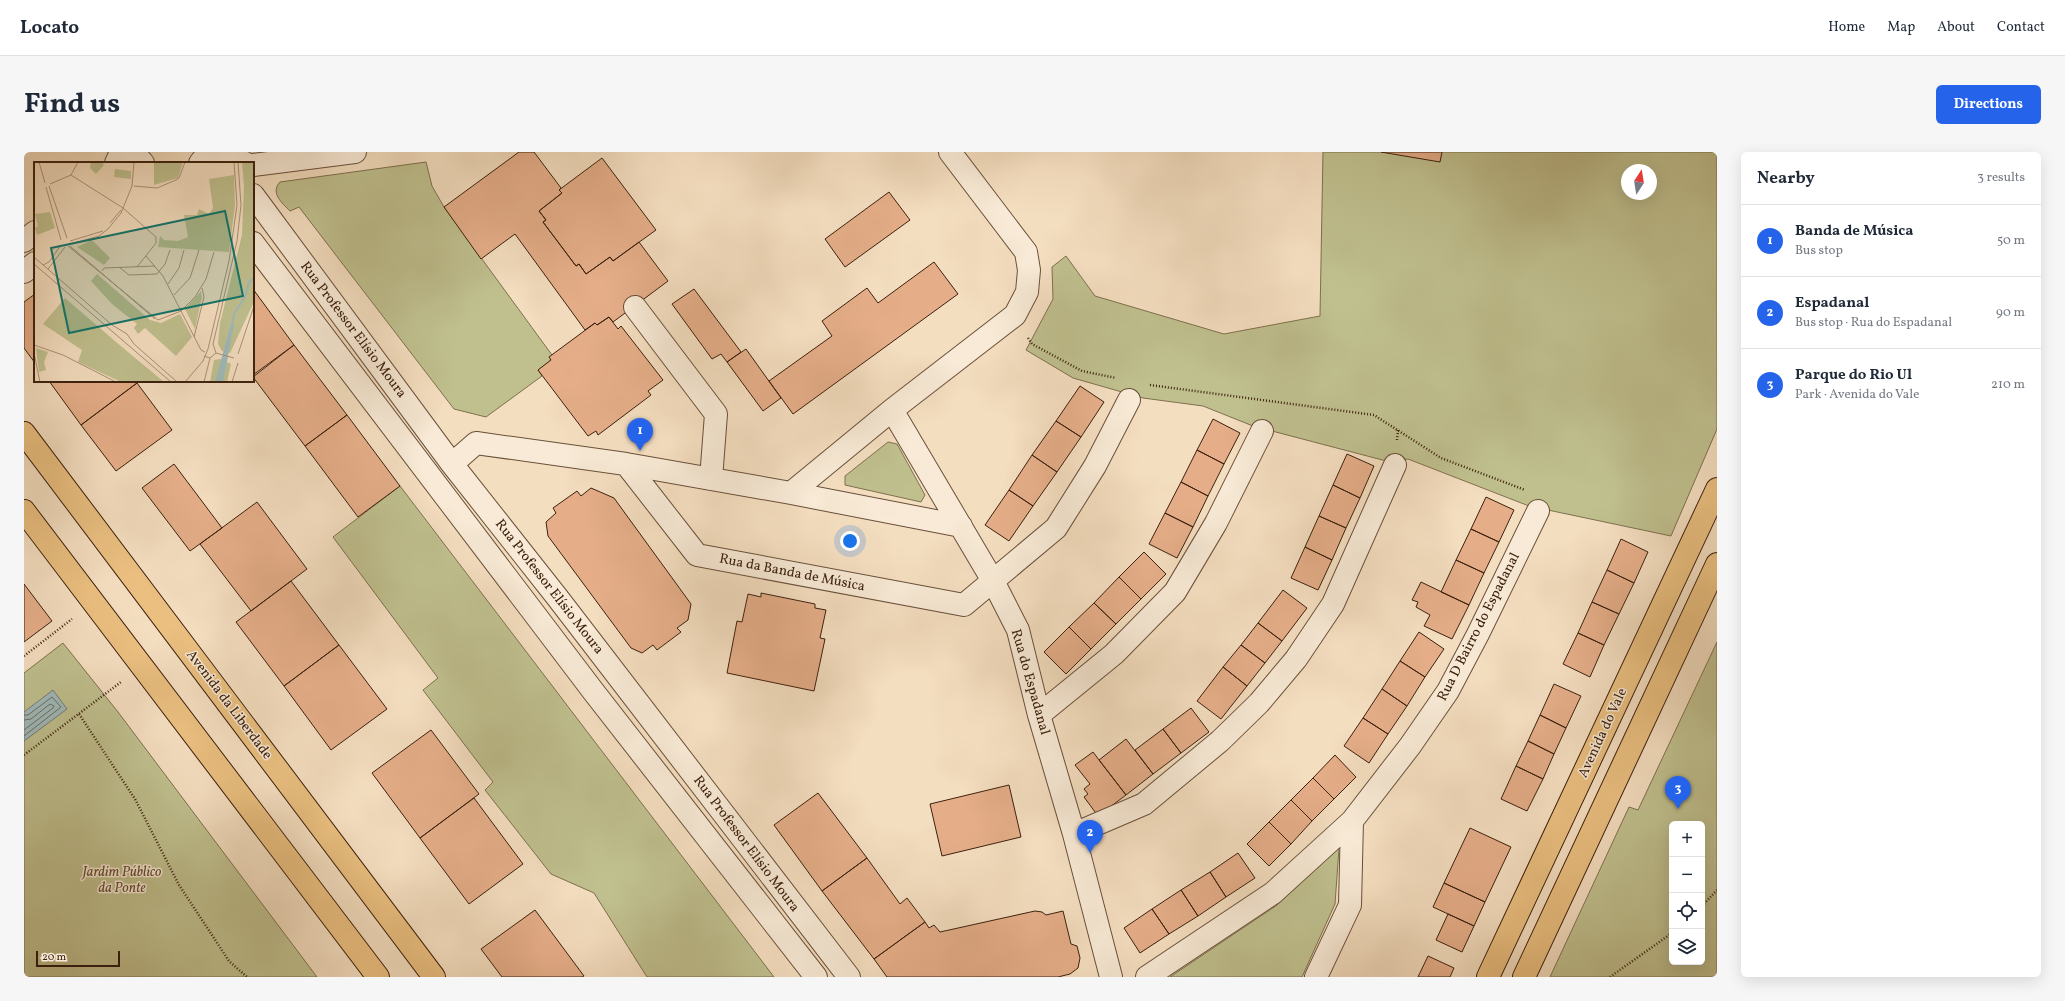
<!DOCTYPE html>
<html lang="en">
<head>
<meta charset="utf-8">
<style>
	:root { --surface:#fff; --page:#f6f6f7; --text:#1f2937; --muted:#747a83; --line:#e0e1e3; --accent:#2563eb }
	body { margin:0; font-family:Vollkorn,serif; background:var(--page); color:var(--text) }
	.controls { position:absolute; right:12px; bottom:12px; display:grid; overflow:hidden; border-radius:6px; box-shadow:0 4px 16px #0002 }
	.controls button { width:36px; height:36px; display:grid; place-items:center; padding:0; border:0; border-bottom:1px solid var(--line); background:var(--surface); color:var(--text); font:20px sans-serif }
	.compass { position:absolute; left:1597px; top:12px; width:36px; height:36px; border-radius:50%; background:var(--surface); box-shadow:0 4px 16px #0002; rotate:12deg }
	.scale { position:absolute; left:12px; bottom:10px; width:84px; box-sizing:border-box; padding-left:4px; border:2px solid #3c200e; border-top:0; font-size:11px; line-height:14px; white-space:nowrap; color:#3c200e; -webkit-text-stroke:3px #f8ead6; paint-order:stroke }
	.you { position:absolute; left:826px; top:389px; width:14px; height:14px; margin:-10px; border:3px solid #fff; border-radius:50%; background:#1a73e8; box-shadow:0 0 0 6px #1a73e833 }
	.badge { display:grid; place-items:center; width:26px; height:26px; border-radius:50%; background:var(--accent); color:#fff; font-size:13px; font-weight:700 }
	.pin { position:absolute; translate:-50% -33px; filter:drop-shadow(0 1px 2px #0008) }
	.pin::after { content:''; position:absolute; top:21px; width:14px; height:12px; background:inherit; clip-path:polygon(0 0,100% 0,50% 100%) }
	.list { margin:0; padding:0; list-style:none }
	h2 { display:flex; justify-content:space-between; align-items:center; height:52px; margin:0; padding:0 16px; font-size:17px }
	h2 small { font-size:13px; font-weight:400; color:var(--muted) }
	.list li { display:grid; grid-template-columns:26px 1fr auto; gap:12px; align-items:center; box-sizing:border-box; height:72px; padding:0 16px; border-top:1px solid var(--line) }
	.list b { display:block; font-size:15px; white-space:nowrap }
	.list p { margin:0; font-size:13px; white-space:nowrap; color:var(--muted) }
	.list em { font-size:13px; font-style:normal; color:var(--muted) }
	.icon { flex:none; width:22px; height:22px; fill:none; stroke:currentColor; stroke-width:2; stroke-linecap:round; stroke-linejoin:round }
	.map { position:relative; flex:none; width:1693px; height:825px; overflow:hidden; border-radius:6px }
	header { display:flex; align-items:center; gap:24px; box-sizing:border-box; height:56px; padding:0 20px; background:var(--surface); border-bottom:1px solid var(--line) }
	header strong { font-size:19px }
	nav { display:flex; gap:22px; margin-inline-start:auto; font-size:14px }
	.intro { display:flex; align-items:center; justify-content:space-between; box-sizing:border-box; height:96px; padding:0 24px }
	h1 { margin:0; font-size:28px }
	.button { padding:10px 18px; border-radius:6px; background:var(--accent); color:#fff; font-size:14px; font-weight:700 }
	main { display:flex; gap:24px; padding:0 24px }
	aside { flex:1; background:var(--surface); border-radius:6px; box-shadow:0 4px 16px #0002 }
	.map>svg:first-child { display:block }
	.green { fill:#c0c08f; stroke:#7e704e; fill-rule:evenodd }
	.water { fill:#9fbabb; stroke:#777c76 }
	.lines { fill:none; stroke-linecap:round; stroke-linejoin:round }
	.shore { stroke:#6e6d64; stroke-width:1 }
	.building { fill:#e5ae89; stroke:#3c200e }
	.minor-casing { stroke:#6a503a; stroke-width:24 }
	.major-casing { stroke:#3c200e; stroke-width:24 }
	.path { stroke:#3c200e; stroke-width:2.5; stroke-dasharray:1 2; stroke-linecap:butt }
	.minor { stroke:#f8ead6; stroke-width:22 }
	.major { stroke:#eabf80; stroke-width:22 }
	.labels { text-anchor:middle; dominant-baseline:central; stroke-width:3; stroke-linejoin:round; paint-order:stroke }
	.street-label { font-size:14px; fill:#3c200e; stroke:#f8ead6 }
	.park-label { font-size:14px; font-style:italic; fill:#5d482e; stroke:#f8ead6 }
	.inset-river { fill:none; stroke:#9fbabb; stroke-width:2 }
	.inset-road { fill:none; stroke:#aa9279; stroke-width:1 }
	.view { fill:#0f766e; fill-opacity:0.15; stroke:#0f766e; stroke-width:2 }
	.inset-edge { fill:none; stroke:#3c200e; stroke-width:2 }
</style>
</head>
<body>
<header>
<strong>Locato</strong>
<nav><a>Home</a><a>Map</a><a>About</a><a>Contact</a></nav>
</header>
<div class="intro"><h1>Find us</h1><a class="button">Directions</a></div>
<main>
<div class="map">
<svg width="1693" height="825" viewBox="0 0 1693 825">
	<rect width="100%" height="100%" fill="#f4dec0"/>
	<filter id="stains"><feTurbulence type="fractalNoise" baseFrequency=".005" numOctaves="4"/><feColorMatrix values="0 0 0 0 .2 0 0 0 0 .09 0 0 0 0 .02 0 0 0 .5 -.17"/></filter>
	<radialGradient id="worn" r=".72"><stop offset=".6" stop-color="#630" stop-opacity="0"/><stop offset="1" stop-color="#630" stop-opacity=".3"/></radialGradient>
	<!-- green -->
	<path class="green" d="M1299 0H1693V277L1647 384 1505 354 1384 307 1366 310 1229 274 1179 254 1119 246 1049 226 1002 198 1029 147 1028 115 1042 104 1071 144 1200 182 1296 164ZM1603 18H1627V42H1603Z
		M402 10 408 34 420 55 528 203 527 208 514 218 518 224 462 265 430 257 275 55 266 59C258 51 246 41 256 30Z
		M864 290 873 292 901 343 897 350 821 333V324Z
		M376 334 750 825H623L570 741 527 722 461 638 469 630 399 538 414 526 309 385Z
		M1693 490V825H1526L1605 655 1614 658ZM1648 672H1678V810H1648Z
		M39 491 94 560 293 825H0V521Z
		M1315 696 1311 752 1278 825H1146L1253 753Z"/>
	<!-- water -->
	<path class="water" d="M29 538 43 557 0 589V560Z"/>
	<g class="lines">
		<!-- shore -->
		<path class="shore" d="M0 563H4L28 545 37 555 0 584
			M0 568 7 567 26 552 30 554 29 556 0 578"/>
	</g>
	<!-- building -->
	<path class="building" d="M495 0H510L537 36 535 38 538 41 515 59 522 68 519 70 552 114 555 112 562 122 586 105 589 109 615 90 644 129 589 170 585 165 573 173 571 171 561 178 491 82 457 107 420 55Z
		M1357 0H1418L1416 10Z
		M578 6 632 78 589 109 586 105 562 122 555 112 552 114 519 70 522 68 515 59 538 41 535 38Z
		M865 40 886 68 821 115 801 87Z
		M910 110 934 142 769 262 745 229 808 184 798 169 843 136 854 151Z
		M229 137 270 193 229 223Z
		M670 137 717 200 703 210 697 202 688 207 648 152Z
		M11 142V211L0 196V150Z
		M585 165 594 177 597 174 639 228 624 239 627 243 574 283 572 279 564 284 514 218 527 208 525 205 571 171 573 173Z
		M270 193 323 263 281 294 229 225Z
		M722 197 757 246 739 259 703 210Z
		M25 229H111L113 231 57 273Z
		M113 231 148 278 92 319 57 273Z
		M1056 234 1080 250 1057 285 1032 269Z
		M323 263 376 334 334 365 281 294Z
		M1189 267 1216 281 1200 312 1173 298Z
		M1032 269 1057 285 1033 320 1008 303Z
		M1173 298 1200 312 1184 344 1157 330Z
		M1323 302 1350 314 1336 346 1309 333Z
		M1008 303 1033 320 1009 354 985 338Z
		M150 312 198 376 166 399 118 336Z
		M1157 330 1184 344 1169 375 1141 361Z
		M1309 333 1336 346 1322 376 1295 364Z
		M567 336 590 346 667 452 664 468 653 476 657 480 633 498 629 493 618 501 607 496 524 384 522 370 532 361 529 356 553 339 557 344Z
		M985 338 1009 354 985 389 961 373Z
		M1462 345 1490 358 1475 390 1447 377Z
		M233 350 283 417 227 459 176 392Z
		M1141 361 1169 375 1153 406 1125 392Z
		M1295 364 1322 376 1308 408 1281 395Z
		M1447 377 1475 390 1460 421 1432 408Z
		M1597 387 1624 400 1610 431 1583 418Z
		M1281 395 1308 408 1294 438 1267 426Z
		M1120 400 1142 422 1117 447 1095 425Z
		M1432 408 1460 421 1445 453 1417 440Z
		M1583 418 1610 431 1595 462 1568 450Z
		M1095 425 1117 447 1092 472 1070 451Z
		M267 429 315 493 260 534 212 470Z
		M1397 430 1445 453 1428 487 1400 474 1406 463 1392 455 1394 450 1388 448Z
		M0 432 28 469 0 490Z
		M1259 438 1283 456 1258 489 1234 471Z
		M737 441 791 452V456L802 458 796 486 801 487 790 539 703 521 713 469 718 470 724 442 737 445Z
		M1568 450 1595 462 1580 493 1554 481Z
		M1070 451 1092 472 1067 497 1045 475Z
		M1234 471 1258 489 1241 511 1217 493Z
		M1045 475 1067 497 1042 522 1020 500Z
		M1395 480 1420 497 1401 525 1376 509Z
		M1554 481 1580 493 1566 525 1539 512Z
		M315 493 363 557 307 598 260 534Z
		M1217 493 1241 511 1223 534 1199 515Z
		M1376 509 1401 525 1383 554 1358 537Z
		M1199 515 1223 534 1197 567 1173 549Z
		M1530 532 1557 544 1542 576 1516 563Z
		M1358 537 1383 554 1364 582 1339 566Z
		M1167 556 1185 580 1157 601 1139 577Z
		M1516 563 1542 576 1530 602 1504 589Z
		M1339 566 1364 582 1345 611 1320 594Z
		M1139 577 1157 601 1129 622 1111 598Z
		M407 578 455 642 396 686 348 621Z
		M1102 587 1129 622 1102 643 1075 608Z
		M1504 589 1530 602 1519 627 1492 614Z
		M1069 600 1102 643 1074 664 1060 645 1064 642 1060 637 1066 632 1051 613Z
		M1311 603 1332 625 1310 647 1289 626Z
		M1492 614 1519 627 1503 659 1477 647Z
		M1289 626 1310 647 1288 669 1267 648Z
		M985 633 997 685 918 704 906 652Z
		M794 641 843 706 798 739 750 673Z
		M450 646 499 712 445 752 396 686Z
		M1267 648 1288 669 1267 692 1245 670Z
		M1245 670 1267 692 1245 714 1223 692Z
		M1446 676 1487 695 1461 750 1420 731Z
		M1214 701 1231 726 1202 745 1186 720Z
		M843 706 876 752 883 746 901 770 850 807 798 739Z
		M1186 720 1202 745 1174 764 1157 738Z
		M1420 731 1461 750 1450 774 1409 755Z
		M1157 738 1174 764 1145 782 1128 757Z
		M1128 757 1145 782 1116 801 1100 776Z
		M511 758 560 824 558 825H478L457 797Z
		M1011 759 1018 760 1022 763 1039 759 1047 792 1053 794 1056 806 1054 816 1046 822 1034 825H863L850 807 901 770 905 776 910 773 916 780Z
		M1424 762 1450 774 1438 800 1412 788Z
		M1404 804 1430 816 1426 825H1394Z"/>
	<g class="lines">
		<defs>
			<path id="minor" d="M109 0 119 11
				M195 0 221 11
				M92 11 97 0
				M176 11 185 0
				M229 13 331 0
				M229 43 428 312 533 445 825 825
				M0 89 11 80
				M229 91 569 539 792 825
				M0 120 11 111
				M611 155 692 262 687 327
				M868 258 969 429 994 478 1015 563 1050 682 1087 825
				M428 312 452 291 602 312 767 341 937 374
				M602 312 673 403 940 453 1032 376 1071 314 1105 248
				M767 341 868 258 991 163 1003 140 1005 118 1002 100 926 0
				M1015 563 1090 502 1151 440 1192 371 1238 279
				M1050 682 1120 652 1196 589 1235 551 1272 507 1309 452 1371 313
				M1123 825 1249 741 1328 669 1386 594 1424 539 1454 482 1514 359
				M1292 825 1326 753 1328 669"/>
			<path id="major" d="M0 281 410 825
				M0 359 354 825
				M1464 825 1693 337
				M1500 825 1693 412"/>
		</defs>
		<!-- minor casing -->
		<use href="#minor" class="minor-casing"/>
		<!-- major casing -->
		<use href="#major" class="major-casing"/>
		<!-- path -->
		<path class="path" d="M1004 186 1008 192 1058 219 1092 226
			M1126 233 1350 263 1417 306 1501 338
			M1373 288 1374 278
			M0 504 48 467
			M55 562 111 647 155 733 205 809 223 825
			M0 603 97 530
			M1678 754 1693 738
			M1586 825 1648 781"/>
		<!-- minor -->
		<use href="#minor" class="minor"/>
		<!-- major -->
		<use href="#major" class="major"/>
	</g>
	<g class="labels">
		<!-- street labels -->
		<g class="street-label">
			<text transform="translate(329 178) rotate(53)">Rua Professor Elísio Moura</text>
			<text transform="translate(768 421) rotate(11)">Rua da Banda de Música</text>
			<text transform="translate(525 435) rotate(52)">Rua Professor Elísio Moura</text>
			<text transform="translate(1455 475) rotate(-63)">Rua D Bairro do Espadanal</text>
			<text transform="translate(1006 530) rotate(74)">Rua do Espadanal</text>
			<text transform="translate(205 553) rotate(53)">Avenida da Liberdade</text>
			<text transform="translate(1579 581) rotate(-65)">Avenida do Vale</text>
			<text transform="translate(722 692) rotate(53)">Rua Professor Elísio Moura</text>
		</g>
		<!-- park labels -->
		<g class="park-label">
			<text x="98" y="720">Jardim Público<tspan x="98" dy="16">da Ponte</tspan></text>
		</g>
	</g>
	<!-- overview -->
	<g transform="translate(10 10)">
		<rect width="220" height="220" fill="#f4dec0"/>
		<path d="M57 0H68L70 3 62 12 56 6ZM120 0H149L144 16 120 23ZM208 0H220V140L196 191 188 189 184 182 186 161 208 73 210 24ZM81 7 97 9V17L80 15ZM200 13 201 43 195 90 124 85 126 74 130 78 144 79 154 75 150 53H163L165 47 175 52 179 46 175 17ZM16 50 21 66 3 73 1 66 4 64 1 52ZM58 78 76 96 70 103 43 85ZM63 112 116 158 127 161 146 152 158 175 142 194 111 166 104 172 100 166 103 162 78 142 57 119ZM167 129 168 135 161 167 151 147ZM31 136 82 180 130 220H87L44 200 48 188 9 162ZM2 186 14 190 10 200 12 208 5 210ZM186 197 197 202 193 220H176L180 198Z" fill="#c0c08f"/>
		<path d="M197 162 200 163 189 220H181Z" fill="#9fbabb"/>
		<path class="inset-river" d="M197 169 200 152 211 135 215 120 220 116"/>
		<path class="inset-road" d="M5 0 11 21M37 13 89 46 122 75V81L103 105M37 13 44 0M16 22 37 13M15 24 33 76M100 24 123 26 142 18 145 16 151 0M12 25 27 78M76 61 87 48M36 79 69 69M36 82 65 74 74 67 87 51 98 24 100 0M34 84 124 158 147 149 161 135 172 117 180 90M36 84 121 157M112 94 129 114 167 188 171 190M0 95 78 163 93 172 100 182 143 220M0 102 137 220M9 103 15 100 27 83M85 105 95 113 123 112 131 102 136 88M14 107 31 85M68 109 70 106 121 104M134 122 145 106 150 88M140 133 156 116 165 88M160 175 170 135 168 126M0 183 29 193 82 220M0 191 6 220M182 191 200 196M204 192 220 144M170 194 176 196 182 191 179 182 203 79 207 43 204 0M151 220 169 199 174 187 195 99 203 43 200 0M170 220 176 196M198 220 204 201"/>
		<path class="view" d="M191 49 209 134 35 171 17 86Z"/>
		<rect width="220" height="220" class="inset-edge"/>
	</g>
	<rect width="100%" height="100%" filter="url(#stains)"/>
	<rect width="100%" height="100%" fill="url(#worn)"/>
</svg>
<div class="controls">
<button>+</button>
<button>−</button>
<button><svg class="icon" aria-label="locate" viewBox="0 0 24 24"><circle cx="12" cy="12" r="6"/><path d="M12 2v4M12 18v4M2 12h4M18 12h4"/></svg></button>
<button><svg class="icon" aria-label="layers" viewBox="0 0 24 24"><path d="M12 4l9 5-9 5-9-5zM3 14l9 5 9-5"/></svg></button>
</div>
<svg class="compass" viewBox="-18 -18 36 36"><path d="M0-13l5 13h-10z" fill="#e53935"/><path d="M0 13l5-13h-10z" fill="#747a83"/></svg>
<div class="scale">20 m</div>
<div class="you"></div>
<div class="pin badge" style="left:616px;top:299px">1</div>
<div class="pin badge" style="left:1066px;top:701px">2</div>
<div class="pin badge" style="left:1654px;top:657px">3</div>
</div>
<aside>
<h2>Nearby<small>3 results</small></h2>
<ul class="list">
<li><span class="badge">1</span><div><b>Banda de Música</b><p>Bus stop</p></div><em>50 m</em></li>
<li><span class="badge">2</span><div><b>Espadanal</b><p>Bus stop · Rua do Espadanal</p></div><em>90 m</em></li>
<li><span class="badge">3</span><div><b>Parque do Rio Ul</b><p>Park · Avenida do Vale</p></div><em>210 m</em></li>
</ul>
</aside>
</main>
</body>
</html>
